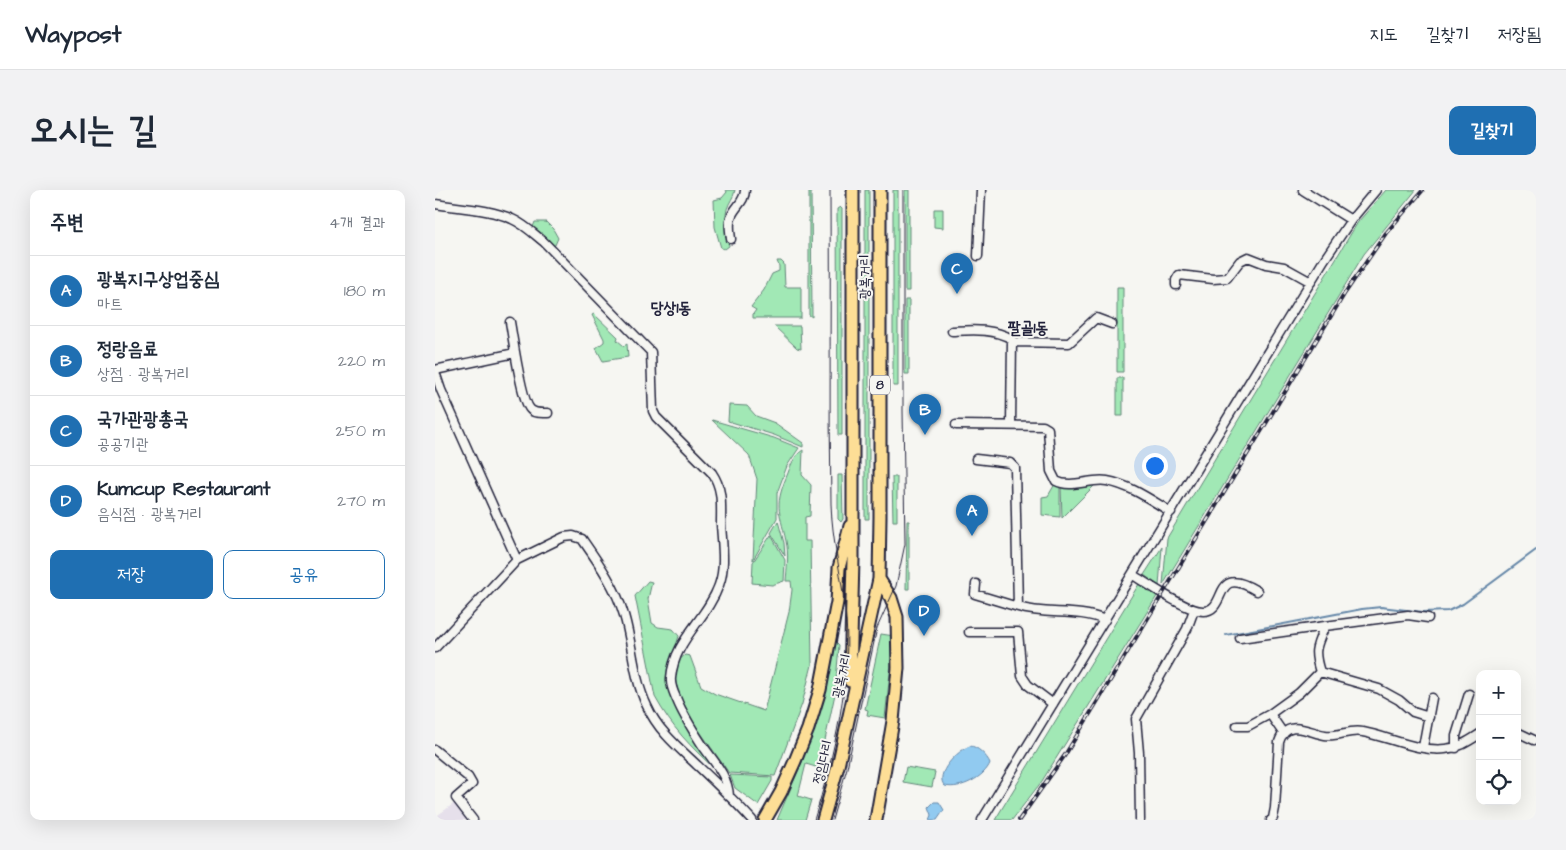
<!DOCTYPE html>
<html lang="ko">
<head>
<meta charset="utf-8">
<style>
	:root { --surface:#fff; --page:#f2f2f3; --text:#1f2937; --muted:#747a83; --line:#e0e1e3; --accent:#1f6fb2 }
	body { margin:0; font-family:"Architects Daughter","Poor Story",sans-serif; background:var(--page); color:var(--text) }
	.controls { position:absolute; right:15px; bottom:15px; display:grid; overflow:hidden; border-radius:10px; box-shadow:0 5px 20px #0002 }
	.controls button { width:45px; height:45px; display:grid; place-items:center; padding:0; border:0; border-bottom:1px solid var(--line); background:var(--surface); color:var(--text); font:25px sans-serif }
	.you { position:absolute; left:719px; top:275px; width:18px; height:18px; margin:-12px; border:4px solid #fff; border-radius:50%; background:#1a73e8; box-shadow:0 0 0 8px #1a73e833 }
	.badge { display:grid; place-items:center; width:32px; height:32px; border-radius:50%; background:var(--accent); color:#fff; font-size:16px; font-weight:700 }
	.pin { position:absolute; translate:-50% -41px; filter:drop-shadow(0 1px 2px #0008) }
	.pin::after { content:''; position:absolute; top:26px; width:18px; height:15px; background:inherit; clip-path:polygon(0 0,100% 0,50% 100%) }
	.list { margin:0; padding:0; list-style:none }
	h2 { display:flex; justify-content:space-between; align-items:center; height:65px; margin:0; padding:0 20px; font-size:21px }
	h2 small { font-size:16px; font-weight:400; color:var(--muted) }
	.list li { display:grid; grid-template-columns:32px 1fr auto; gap:15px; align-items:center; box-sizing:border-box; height:70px; padding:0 20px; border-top:1px solid var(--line) }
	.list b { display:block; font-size:19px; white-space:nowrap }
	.list p { margin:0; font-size:16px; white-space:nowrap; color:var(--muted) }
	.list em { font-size:16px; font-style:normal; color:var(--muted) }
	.actions { display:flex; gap:10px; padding:15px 20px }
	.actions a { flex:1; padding:11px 0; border:1px solid var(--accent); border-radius:10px; text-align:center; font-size:18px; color:var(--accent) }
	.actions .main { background:var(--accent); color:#fff }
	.icon { flex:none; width:28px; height:28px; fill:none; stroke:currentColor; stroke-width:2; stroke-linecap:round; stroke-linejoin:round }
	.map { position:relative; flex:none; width:1101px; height:630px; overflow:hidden; border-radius:10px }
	header { display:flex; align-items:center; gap:30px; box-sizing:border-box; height:70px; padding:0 25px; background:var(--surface); border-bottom:1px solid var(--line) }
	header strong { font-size:24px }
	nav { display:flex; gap:28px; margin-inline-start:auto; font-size:18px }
	.intro { display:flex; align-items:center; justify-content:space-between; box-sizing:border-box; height:120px; padding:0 30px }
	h1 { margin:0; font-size:35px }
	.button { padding:12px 22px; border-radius:10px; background:var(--accent); color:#fff; font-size:18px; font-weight:700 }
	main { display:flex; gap:30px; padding:0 30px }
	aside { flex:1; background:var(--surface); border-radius:10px; box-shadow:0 5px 20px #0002 }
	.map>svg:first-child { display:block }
	.built { fill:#e6e0eb }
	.green { fill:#a1e8b5; stroke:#628578 }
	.water { fill:#91caf0; stroke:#6587a8 }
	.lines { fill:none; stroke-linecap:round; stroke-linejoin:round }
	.stream { stroke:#6587a8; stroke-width:2 }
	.minor-casing { stroke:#22223b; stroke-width:11 }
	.highway-casing { stroke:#22223b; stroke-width:15 }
	.minor { stroke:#f6f6f2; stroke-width:8 }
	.highway { stroke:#fdde96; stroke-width:11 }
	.tram { stroke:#22223b; stroke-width:1 }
	.rail-casing { stroke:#22223b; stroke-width:4 }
	.rail { stroke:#f6f6f2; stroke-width:2; stroke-dasharray:5.5; stroke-linecap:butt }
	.labels { text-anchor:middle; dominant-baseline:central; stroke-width:4; stroke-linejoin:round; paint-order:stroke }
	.shield { fill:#f6f6f2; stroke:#626272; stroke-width:1 }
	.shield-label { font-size:12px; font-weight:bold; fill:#22223b }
	.street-label { font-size:14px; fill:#22223b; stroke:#f6f6f2 }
	.quarter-label { font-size:16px; font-weight:bold; fill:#22223b; stroke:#f6f6f2 }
</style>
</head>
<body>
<header>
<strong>Waypost</strong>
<nav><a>지도</a><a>길찾기</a><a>저장됨</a></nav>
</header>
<div class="intro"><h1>오시는 길</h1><a class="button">길찾기</a></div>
<main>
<aside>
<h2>주변<small>4개 결과</small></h2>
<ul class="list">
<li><span class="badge">A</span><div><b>광복지구상업중심</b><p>마트</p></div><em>180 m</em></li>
<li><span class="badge">B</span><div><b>정랑음료</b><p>상점 · 광복거리</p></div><em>220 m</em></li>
<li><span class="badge">C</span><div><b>국가관광총국</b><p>공공기관</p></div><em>250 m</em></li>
<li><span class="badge">D</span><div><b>Kumcup Restaurant</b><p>음식점 · 광복거리</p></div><em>270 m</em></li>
</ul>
<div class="actions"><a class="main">저장</a><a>공유</a></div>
</aside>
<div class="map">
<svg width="1101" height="630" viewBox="0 0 1101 630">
	<rect width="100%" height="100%" fill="#f6f6f2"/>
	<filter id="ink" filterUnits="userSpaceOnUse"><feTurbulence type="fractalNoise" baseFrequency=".02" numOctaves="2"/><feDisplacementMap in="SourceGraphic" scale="10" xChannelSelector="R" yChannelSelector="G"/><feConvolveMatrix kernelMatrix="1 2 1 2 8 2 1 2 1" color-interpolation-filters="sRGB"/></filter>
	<g filter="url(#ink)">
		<!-- built -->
		<path class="built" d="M21 612 35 630H0V627Z"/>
		<!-- green -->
		<path class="green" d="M291 0H300C299 7 294 12 292 19 289 30 292 46 294 56L290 59 286 58 280 37 279 10 287 8 292 2Z
			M374 0H376L377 127 374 125Z
			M430 0H434V329H430Z
			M458 0H463V196H458Z
			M470 0H474V101H470Z
			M951 0H981L929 64 728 395 732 348 923 32Z
			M405 17 407 19V245H403L402 19Z
			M499 19H508V38L499 37Z
			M100 32H111L118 39 123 48 120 55 117 57 101 42 98 37Z
			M342 71H346L349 74 350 97H366V128H318V124L321 120 316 117 329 100 337 84 344 81V76Z
			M682 97H688V182H682Z
			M470 110H474V184H470Z
			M159 124 183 147 182 150 189 156 192 154 193 167 168 171 161 158 169 152V149L157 125Z
			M339 136H365L366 159 362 158Z
			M682 188H688V226H682Z
			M294 215 312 216 321 226 340 233 368 253V257L339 245 293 231Z
			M277 230 339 248 364 258 352 276 342 303V328L318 370 322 289 314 265Z
			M368 260 367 285 376 295 375 326 370 327V351H375L377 475 367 514 340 586 294 583 261 536 244 505 240 489 244 470 250 465 255 466 266 496 280 504 329 521 354 422 357 400 356 391H351C352 378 354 364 351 351 344 319 339 316 353 283 356 274 360 265 368 260Z
			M403 285H407L408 329 406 332 403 329Z
			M457 287H462V331H458Z
			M620 294 625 297V327L607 325V307L613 306Z
			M661 294 627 328 626 296Z
			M343 331 349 353 350 366 336 343Z
			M472 331H474V399H471Z
			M336 345 350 370 349 391 337 395 317 393 318 372Z
			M727 357 724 396 709 385Z
			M213 391 217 392 213 409 217 433 223 437 238 439 244 446 234 478 233 491 281 580C255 556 237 538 220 507L200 406Z
			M704 394 722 406 607 591 577 630H560Z
			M446 444 459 446 450 528 432 525 433 520 430 519Z
			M401 452 404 455 400 504 384 578 371 574 363 606 376 610 370 630H342L367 572 386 519 399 454Z
			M471 577 500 582 497 597 468 592Z
			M295 585 337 587V591L323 615 300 598Z"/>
		<!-- water -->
		<path class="water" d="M535 556C542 556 552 566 555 573 550 587 525 600 510 596 498 585 523 560 535 556Z
			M499 612H504L509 620 502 630H495L497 625 494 617Z"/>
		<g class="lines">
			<!-- stream -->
			<path class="stream" d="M791 445 927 419 946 417 988 422 1013 421 1028 414 1101 360"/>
			<defs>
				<path id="minor" d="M868 0 916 30
					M0 14C24 18 56 19 77 29 89 34 99 44 109 52L216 162 218 221 221 227 277 283C288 299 286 315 286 334 287 353 291 377 284 395 272 429 239 450 236 488 235 496 239 503 242 510 248 525 257 539 266 553 277 570 293 585 294 606
					M296 49C295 41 293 32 297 25 301 16 310 11 310 0
					M543 66 546 0
					M741 95V90L744 85 778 89 792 88 805 71 813 67 831 74 849 77 876 92
					M75 132C78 148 86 209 95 219 99 224 107 223 113 223
					M517 141C538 140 557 138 577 149L576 235
					M577 152 634 153 661 128 677 134
					M0 180 80 163
					M0 182 6 200 82 370 129 347 138 346 147 349C163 372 181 397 189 425 198 455 198 487 212 516 223 541 244 558 263 576 282 594 300 611 317 630
					M521 235 608 236 613 239 616 281 621 291C636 299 656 288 672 291 695 295 716 310 736 322
					M541 269 575 273 580 278 583 417C612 426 641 418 670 430
					M698 385C713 394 751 421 768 421 794 421 776 373 822 401
					M541 394 540 404 583 417
					M534 442H583L587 486 593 495 618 514
					M805 448 890 436
					M0 458 82 370
					M885 482C878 460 881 457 890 436L973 425 993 428
					M802 536H813L835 524
					M1082 542 1099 550
					M848 543 835 524 864 503 885 482 944 499 964 510 978 522 994 527
					M988 557 997 508
					M1021 558V546L1034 504
					M0 560 33 587 37 594 21 608 38 630
					M547 630 889 70 916 30 941 0
					M705 630 704 563 701 529 752 439 759 420
					M836 630 838 628 840 618 844 552C852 528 873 542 890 545 903 547 915 539 928 542 954 547 983 562 1010 559 1024 558 1034 551 1045 544"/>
				<path id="highway" d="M415 491 418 369V0
					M330 630 346 602 360 571 373 539 385 500 402 412 404 378 415 336
					M388 630 403 576 444 389 445 327V0
					M441 630 458 531 463 478 462 427 456 408 444 389"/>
			</defs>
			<!-- minor casing -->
			<use href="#minor" class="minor-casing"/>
			<!-- highway casing -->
			<use href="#highway" class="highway-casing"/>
			<!-- minor -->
			<use href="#minor" class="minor"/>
			<!-- highway -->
			<use href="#highway" class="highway"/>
			<!-- tram -->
			<path class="tram" d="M379 630C399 566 418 486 410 418 406 383 397 349 396 314 394 209 396 104 395 0
				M397 630 412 578 442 438 461 396 470 354 468 220V0"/>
			<defs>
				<path id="rail" d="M584 630 630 565 910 103 951 43 988 0"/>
			</defs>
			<!-- rail casing -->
			<use href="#rail" class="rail-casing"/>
			<!-- rail -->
			<use href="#rail" class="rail"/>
		</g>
	</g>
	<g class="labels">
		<!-- shield labels -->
		<rect class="shield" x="435" y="185.5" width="20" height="19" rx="4"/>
		<g class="shield-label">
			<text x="445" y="195">8</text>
		</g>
		<!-- street labels -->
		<g class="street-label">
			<text transform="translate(430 87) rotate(-90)">광복거리</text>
			<text transform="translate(407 486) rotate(-78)">광복거리</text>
			<text transform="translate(388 572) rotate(-77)">정임다리</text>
		</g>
		<!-- quarter labels -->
		<g class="quarter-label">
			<text x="236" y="118">당상1동</text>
			<text x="593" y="138">팔골1동</text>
		</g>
	</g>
</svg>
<div class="controls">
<button>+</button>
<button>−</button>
<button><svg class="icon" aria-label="locate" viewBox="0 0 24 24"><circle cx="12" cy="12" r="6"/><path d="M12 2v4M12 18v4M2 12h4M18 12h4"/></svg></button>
</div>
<div class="you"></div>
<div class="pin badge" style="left:537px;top:346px">A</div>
<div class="pin badge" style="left:490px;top:245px">B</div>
<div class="pin badge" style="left:522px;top:104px">C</div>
<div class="pin badge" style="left:489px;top:446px">D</div>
</div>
</main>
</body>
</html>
